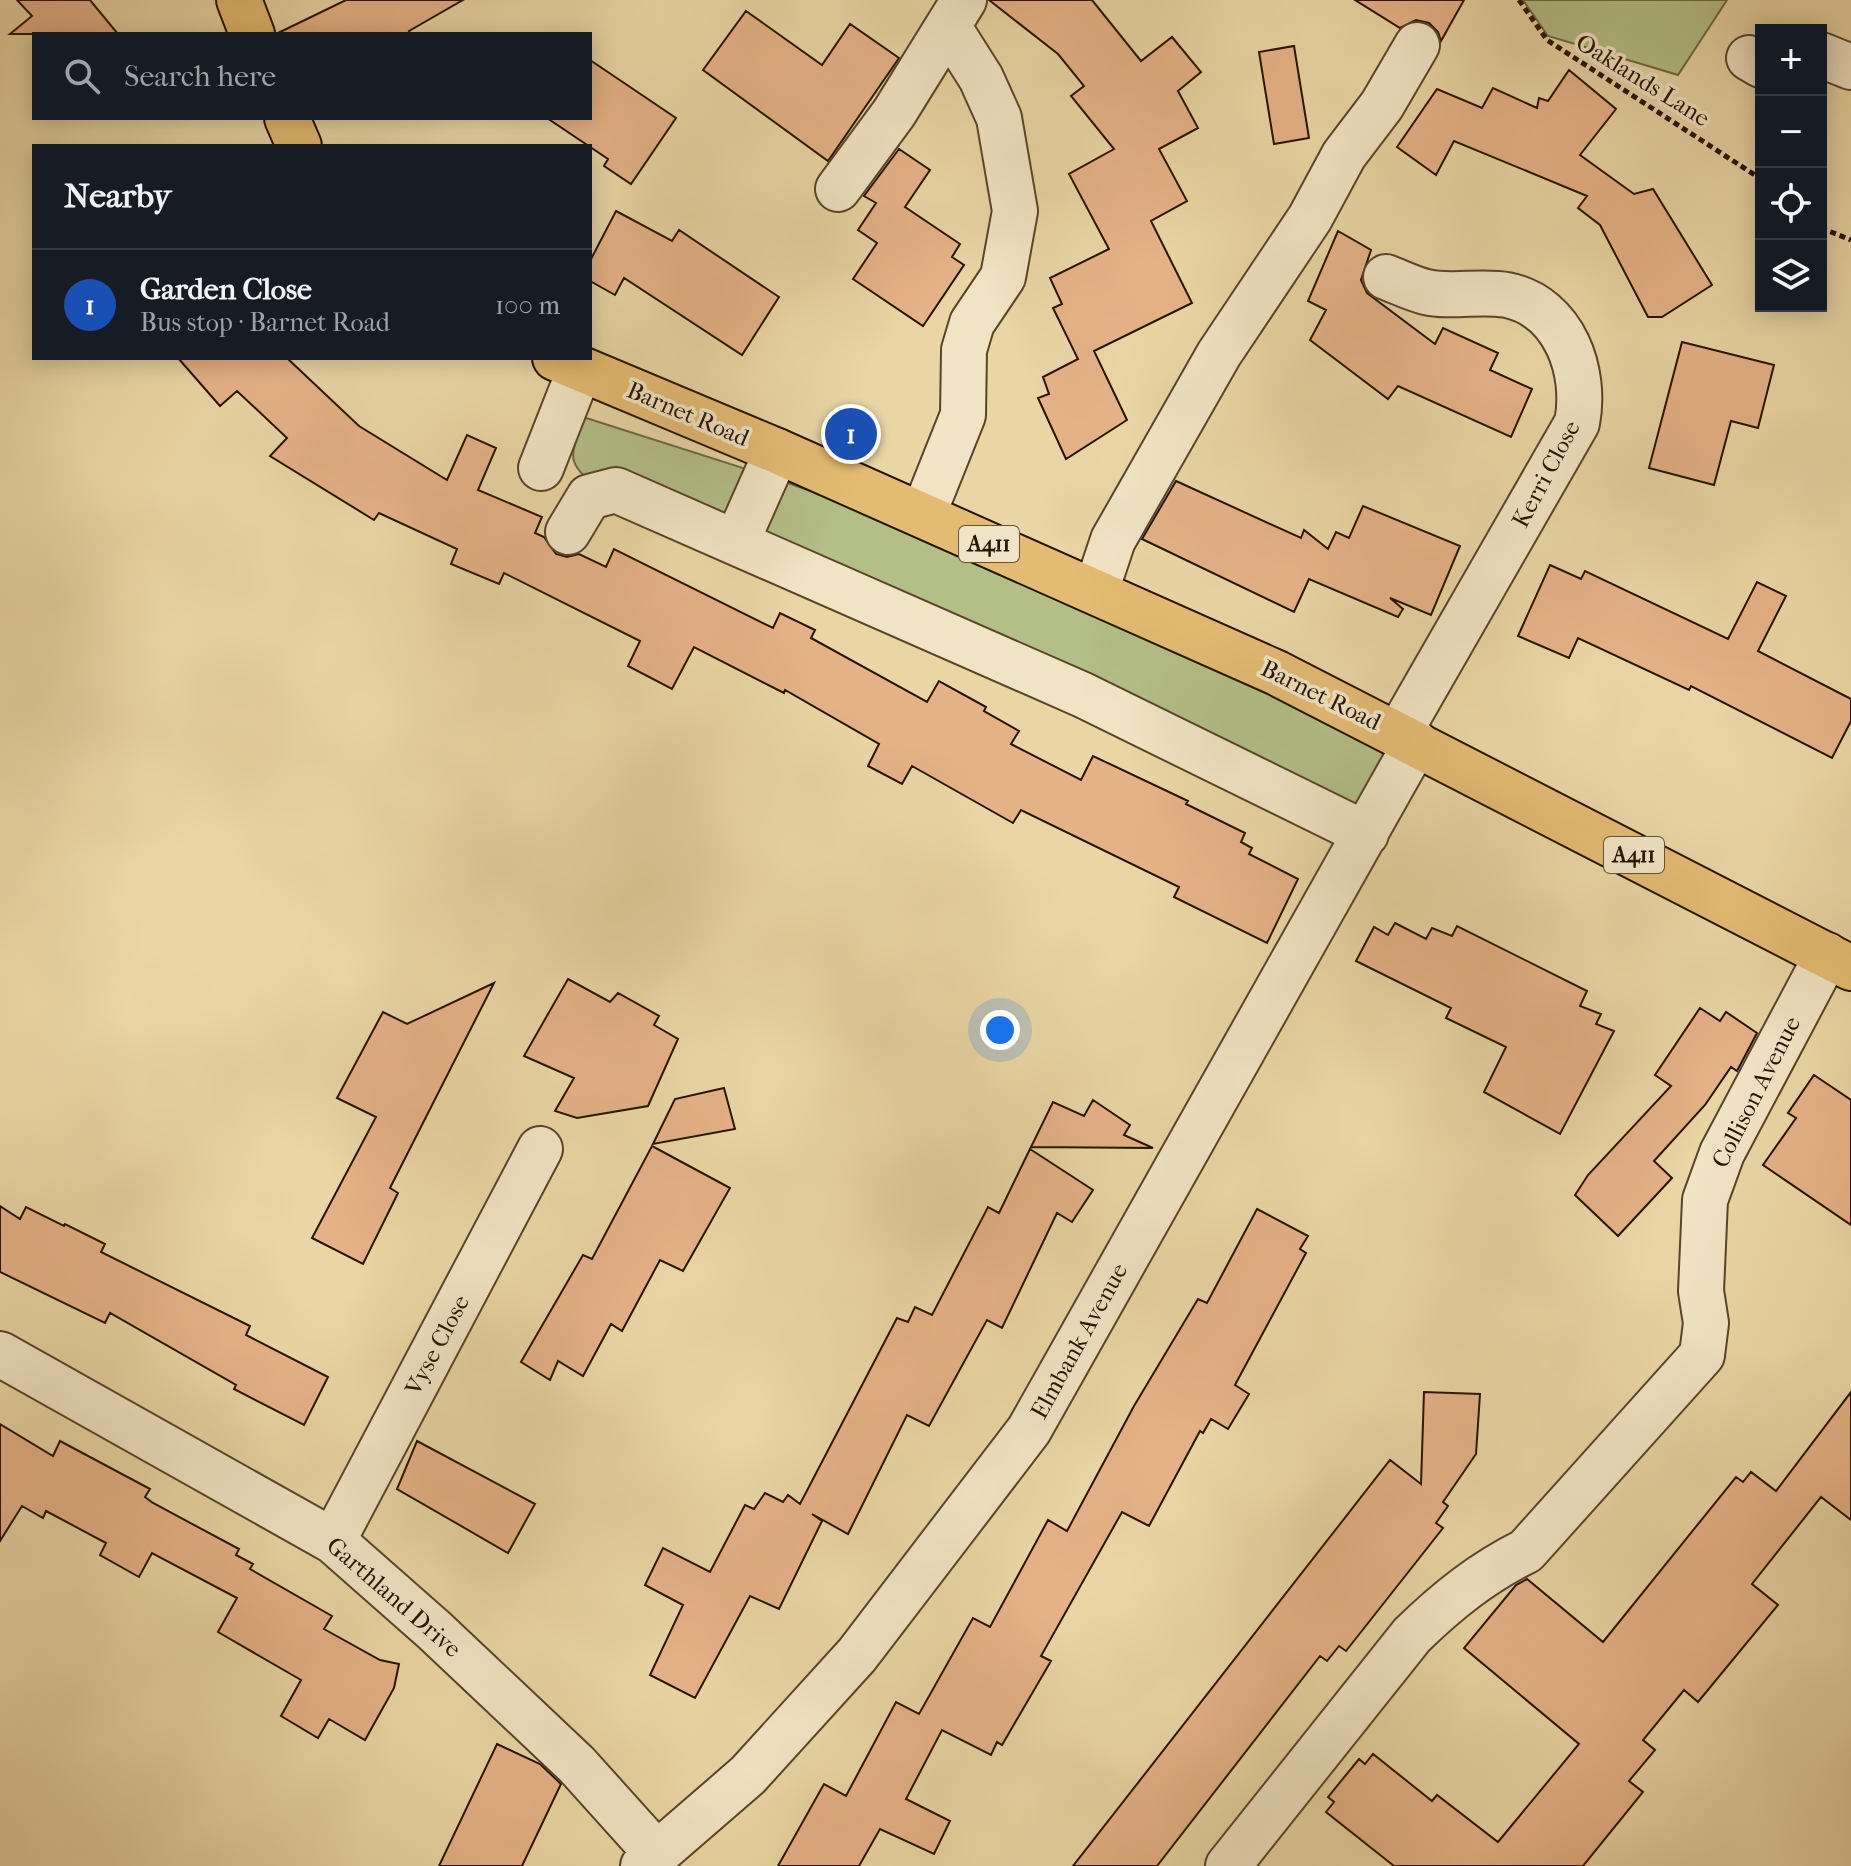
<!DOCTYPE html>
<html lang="en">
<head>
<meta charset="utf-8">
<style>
	:root { --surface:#171b24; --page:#242831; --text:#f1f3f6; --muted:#9ea1a6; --line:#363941; --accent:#b45309 }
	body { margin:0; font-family:"IM FELL French Canon",serif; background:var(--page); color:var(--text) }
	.controls { position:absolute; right:24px; top:24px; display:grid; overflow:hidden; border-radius:0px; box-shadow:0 4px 20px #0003 }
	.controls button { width:72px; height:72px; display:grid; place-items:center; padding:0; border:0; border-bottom:2px solid var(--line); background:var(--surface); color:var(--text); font:40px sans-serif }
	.you { position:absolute; left:1000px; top:1030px; width:28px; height:28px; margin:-20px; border:6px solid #fff; border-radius:50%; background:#1a73e8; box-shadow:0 0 0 12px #1a73e833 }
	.badge { display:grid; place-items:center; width:52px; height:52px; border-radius:50%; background:var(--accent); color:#fff; font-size:26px; font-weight:700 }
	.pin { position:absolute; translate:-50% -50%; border:4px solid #fff; box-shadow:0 2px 8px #0006 }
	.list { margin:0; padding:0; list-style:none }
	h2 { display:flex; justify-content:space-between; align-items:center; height:104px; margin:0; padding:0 32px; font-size:34px }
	h2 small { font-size:26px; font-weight:400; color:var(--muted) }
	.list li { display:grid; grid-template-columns:52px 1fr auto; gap:24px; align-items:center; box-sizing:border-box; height:112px; padding:0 32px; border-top:2px solid var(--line) }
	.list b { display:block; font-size:30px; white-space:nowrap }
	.list p { margin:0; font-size:26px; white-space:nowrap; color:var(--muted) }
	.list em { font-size:26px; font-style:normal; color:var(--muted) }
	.icon { flex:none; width:44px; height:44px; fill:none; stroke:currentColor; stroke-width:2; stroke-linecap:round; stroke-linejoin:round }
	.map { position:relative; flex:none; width:1851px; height:1866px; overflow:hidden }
	.search { position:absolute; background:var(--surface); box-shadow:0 4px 20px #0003; left:32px; top:32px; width:560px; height:88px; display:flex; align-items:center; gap:20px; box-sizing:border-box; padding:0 28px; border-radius:0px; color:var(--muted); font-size:30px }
	.panel { position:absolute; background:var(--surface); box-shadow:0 4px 20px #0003; left:32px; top:144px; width:560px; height:216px; border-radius:0px }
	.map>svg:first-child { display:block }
	.green { fill:#b4be87; stroke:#6e6844; stroke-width:2 }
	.building { fill:#e5b286; stroke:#271300; stroke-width:2 }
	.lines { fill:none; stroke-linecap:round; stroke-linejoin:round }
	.minor-casing { stroke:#584429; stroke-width:48 }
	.major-casing { stroke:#271300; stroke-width:48 }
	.path { stroke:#271300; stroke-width:5; stroke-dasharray:6 4; stroke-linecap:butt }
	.minor { stroke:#f1e4c4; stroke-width:44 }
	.major { stroke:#e4bb72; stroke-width:44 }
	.labels { text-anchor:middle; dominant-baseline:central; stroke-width:7; stroke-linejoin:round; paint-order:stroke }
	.shield { fill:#f1e4c4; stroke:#64523b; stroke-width:2 }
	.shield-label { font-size:22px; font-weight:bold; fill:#271300 }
	.street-label { font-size:24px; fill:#271300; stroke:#f1e4c4 }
</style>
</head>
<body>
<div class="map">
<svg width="1851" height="1866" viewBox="0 0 1851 1866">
	<rect width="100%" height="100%" fill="#e9d6a4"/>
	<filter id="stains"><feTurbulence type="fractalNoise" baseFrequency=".0025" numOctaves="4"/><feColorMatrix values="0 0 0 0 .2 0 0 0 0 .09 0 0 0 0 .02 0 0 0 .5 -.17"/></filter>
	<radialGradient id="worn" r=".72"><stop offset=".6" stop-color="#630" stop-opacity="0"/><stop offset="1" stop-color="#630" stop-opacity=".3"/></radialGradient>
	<!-- green -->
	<path class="green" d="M1523 0H1727L1678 75 1548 36Z
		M583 417 765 475 1096 591 1399 733 1366 834 599 491C565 458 570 462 583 417Z"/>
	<!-- building -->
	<path class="building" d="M17 0H90L118 34H10L32 16Z
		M346 0H463L409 31 411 34H276Z
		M989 0H1092L1141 61 1172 37 1201 72 1178 91 1198 128 1159 149 1187 201 1151 221 1192 303 1094 351 1127 420 1066 459 1038 398 1049 394 1043 377 1078 359 1053 308 1062 304 1050 278 1109 249 1069 174 1114 149 1071 96 1084 86 1058 54Z
		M1355 0H1464L1441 41 1438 32 1429 23 1416 20 1400 28Z
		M746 11 822 65 850 24 899 58 828 161 703 70Z
		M1294 46 1309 138 1274 144 1259 52Z
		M590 60 676 118 631 184 604 166 608 159 547 118H590Z
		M1569 70 1616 109 1580 155 1634 194 1653 189 1712 285 1662 317H1648L1600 225 1578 208 1587 196 1454 141 1436 175 1397 147 1437 89 1482 108 1493 88 1537 108 1539 98 1548 101Z
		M899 149 930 170 905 207 960 244 952 257 964 265 923 326 853 279 877 243 858 230 876 203 864 196Z
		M616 211 672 241 679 230 779 297 742 355 624 278 615 295 590 281V261Z
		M1338 231 1371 250 1361 280 1367 293 1435 344 1443 328 1498 353 1490 370 1532 389 1511 437 1398 386 1388 399 1310 340 1326 310 1308 301Z
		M1682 342 1774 365 1758 428 1731 421 1714 485 1649 468Z
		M178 358H287L359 426 447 480 467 435 496 448 478 490 542 517 535 533 544 537 556 554 567 557 579 554 606 567 614 549 773 628 780 613 815 630 811 638 927 702 939 681 986 707 984 711 1019 731 1011 744 1081 780 1093 756 1188 801 1186 804 1245 833 1241 842 1252 848 1249 854 1298 879 1267 943 1174 897 1179 887 1021 810 1013 823 912 766 902 784 868 766 879 744 785 690 784 693 694 647 672 689 628 666 640 641 504 573 499 584 451 564 457 549 379 513 374 520 270 456 287 438 237 391 220 406Z
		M1176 481 1301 538 1304 530 1328 549 1336 532 1349 538 1363 506 1460 546 1431 615 1390 598 1403 609 1398 617 1309 579 1294 612 1142 539Z
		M1550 565 1581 579 1585 571 1728 639 1757 582 1786 596 1758 651 1851 699V721L1832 758 1691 686 1689 690 1578 638 1569 658 1518 636Z
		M1395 923 1426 939 1432 928 1452 936 1457 926 1587 991 1580 1006 1601 1014 1596 1024 1614 1031 1560 1134 1484 1092 1506 1047 1446 1018 1451 1008 1356 961 1374 927 1388 935Z
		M568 979 610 1002 618 993 659 1016 654 1025 678 1039 648 1106 577 1118 555 1111 574 1078 524 1056Z
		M494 983 390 1188 398 1193 363 1264 312 1238 376 1117 337 1098 383 1012 407 1024Z
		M1700 1008 1720 1021 1726 1012 1757 1033 1737 1071 1731 1067 1705 1105 1654 1161 1672 1178 1618 1236 1575 1195 1588 1175 1671 1086 1655 1075Z
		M1814 1075 1851 1100V1225L1763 1165 1796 1118 1788 1113Z
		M724 1088 735 1129 653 1144 675 1099Z
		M1093 1100 1130 1125 1124 1135 1153 1148 1031 1147 1053 1102 1084 1116Z
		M652 1146 730 1188 683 1271 660 1260 622 1331 611 1324 583 1376 558 1361 550 1380 521 1362 583 1255 592 1259Z
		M1030 1149 1093 1190 1072 1222 1057 1213 1002 1328 987 1320 929 1426 907 1415 848 1534 812 1514 822 1521 779 1609 750 1596 695 1698 650 1675 683 1605 645 1585 663 1548 710 1572 745 1505 754 1509 765 1493 783 1502 788 1495 800 1504 897 1318 908 1322 915 1307 932 1315 988 1207 999 1213Z
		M0 1206 20 1219 26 1207 64 1226 65 1224 105 1244 101 1252 250 1326 246 1335 328 1377 304 1425 234 1389 236 1385 110 1313 105 1323 0 1272Z
		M1257 1209 1308 1236 1300 1249 1306 1253 1235 1385 1249 1394 1228 1429 1211 1419 1203 1433 1200 1431 1149 1526 1122 1512 1041 1656 1051 1661 1002 1745 997 1742 991 1755 942 1730 906 1799 950 1821 934 1854 880 1829 859 1866H778L824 1784 846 1796 896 1702 919 1714 973 1618 990 1627 1048 1520 1067 1531 1134 1406 1198 1299 1207 1303Z
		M1424 1392 1480 1394 1476 1454 1443 1502 1448 1506 1436 1523 1443 1528 1346 1651 1339 1646 1327 1661 1320 1656 1157 1866H1073L1390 1460 1421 1484Z
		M1851 1392V1520L1821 1497 1752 1584 1778 1605 1698 1702 1684 1690 1643 1740 1655 1750 1629 1781 1643 1792 1583 1866H1394L1326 1812 1334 1802 1328 1797 1359 1759 1365 1764 1373 1754 1432 1801 1437 1795 1498 1842 1579 1744 1464 1648 1516 1585 1527 1579 1603 1642 1736 1477 1743 1482 1751 1472 1776 1491Z
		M0 1424 53 1456 60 1441 150 1489 145 1497 153 1503 239 1549 236 1555 253 1564 250 1569 332 1616 324 1629 380 1660 399 1664 394 1688 365 1740 329 1719 318 1738 281 1716 301 1680 218 1632 237 1598 152 1553 139 1577 100 1555 106 1543 46 1511 43 1518 22 1506 0 1541Z
		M417 1441 535 1504 508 1553 397 1489Z
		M497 1744 540 1764 561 1784 522 1866H439Z"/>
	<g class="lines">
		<defs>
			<path id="minor" d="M1821 55 1851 67
				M1749 58 1761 65
				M838 189 894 113 964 0
				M1386 277C1399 282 1413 289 1426 292 1452 298 1481 290 1507 295 1565 307 1587 372 1577 423L1399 733
				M541 468 580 369
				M923 515 963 415 964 350 972 323 1003 277 1015 211 999 118 981 78 948 26
				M568 532 589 497 616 490 1083 695 1366 834
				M737 541 777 451
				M1096 591 1113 540 1219 354 1310 218 1344 155 1382 105 1417 45
				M0 1354 333 1541 434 1630 577 1765 657 1854
				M333 1541 540 1149
				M643 1866 748 1775 857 1655 1029 1430 1416 743
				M1228 1866 1412 1635C1448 1600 1482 1573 1526 1551L1702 1355 1706 1323 1701 1291 1705 1200 1722 1153 1827 955"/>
			<path id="major" d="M239 0 252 34
				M287 118 299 146
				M555 358 777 451 1277 673 1851 968"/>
		</defs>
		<!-- minor casing -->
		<use href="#minor" class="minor-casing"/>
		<!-- major casing -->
		<use href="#major" class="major-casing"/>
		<!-- path -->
		<path class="path" d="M1519 0 1547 40 1761 179
			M1821 228 1851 240"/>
		<!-- minor -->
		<use href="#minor" class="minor"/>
		<!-- major -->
		<use href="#major" class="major"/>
	</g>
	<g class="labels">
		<!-- shield labels -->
		<g class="shield">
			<rect x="959" y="526" width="60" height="36" rx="6"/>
			<rect x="1604" y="837" width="60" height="36" rx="6"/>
		</g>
		<g class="shield-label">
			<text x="989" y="544">A411</text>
			<text x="1634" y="855">A411</text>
		</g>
		<!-- street labels -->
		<g class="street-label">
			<text transform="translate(1643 80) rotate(32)">Oaklands Lane</text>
			<text transform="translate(688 414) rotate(23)">Barnet Road</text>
			<text transform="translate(1546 474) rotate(-62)">Kerri Close</text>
			<text transform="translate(1321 695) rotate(26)">Barnet Road</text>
			<text transform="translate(1756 1092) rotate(-63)">Collison Avenue</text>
			<text transform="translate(1079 1341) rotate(-61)">Elmbank Avenue</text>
			<text transform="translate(437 1345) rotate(-62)">Vyse Close</text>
			<text transform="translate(394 1597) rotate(41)">Garthland Drive</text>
		</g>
	</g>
	<rect width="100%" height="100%" filter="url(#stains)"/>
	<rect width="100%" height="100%" fill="url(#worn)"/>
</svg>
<div class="controls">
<button>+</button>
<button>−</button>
<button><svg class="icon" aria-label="locate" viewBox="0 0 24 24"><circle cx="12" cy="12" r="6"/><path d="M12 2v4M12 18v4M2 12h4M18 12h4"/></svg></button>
<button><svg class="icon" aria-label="layers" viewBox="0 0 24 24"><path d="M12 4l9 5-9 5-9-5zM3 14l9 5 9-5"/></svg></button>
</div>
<div class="you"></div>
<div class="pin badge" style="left:851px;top:434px;background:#1a4fb4">1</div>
<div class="search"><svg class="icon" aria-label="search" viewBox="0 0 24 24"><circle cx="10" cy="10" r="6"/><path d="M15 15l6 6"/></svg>Search here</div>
<section class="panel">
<h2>Nearby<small></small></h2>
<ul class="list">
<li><span class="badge" style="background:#1a4fb4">1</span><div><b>Garden Close</b><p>Bus stop · Barnet Road</p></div><em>100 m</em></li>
</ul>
</section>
</div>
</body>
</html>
